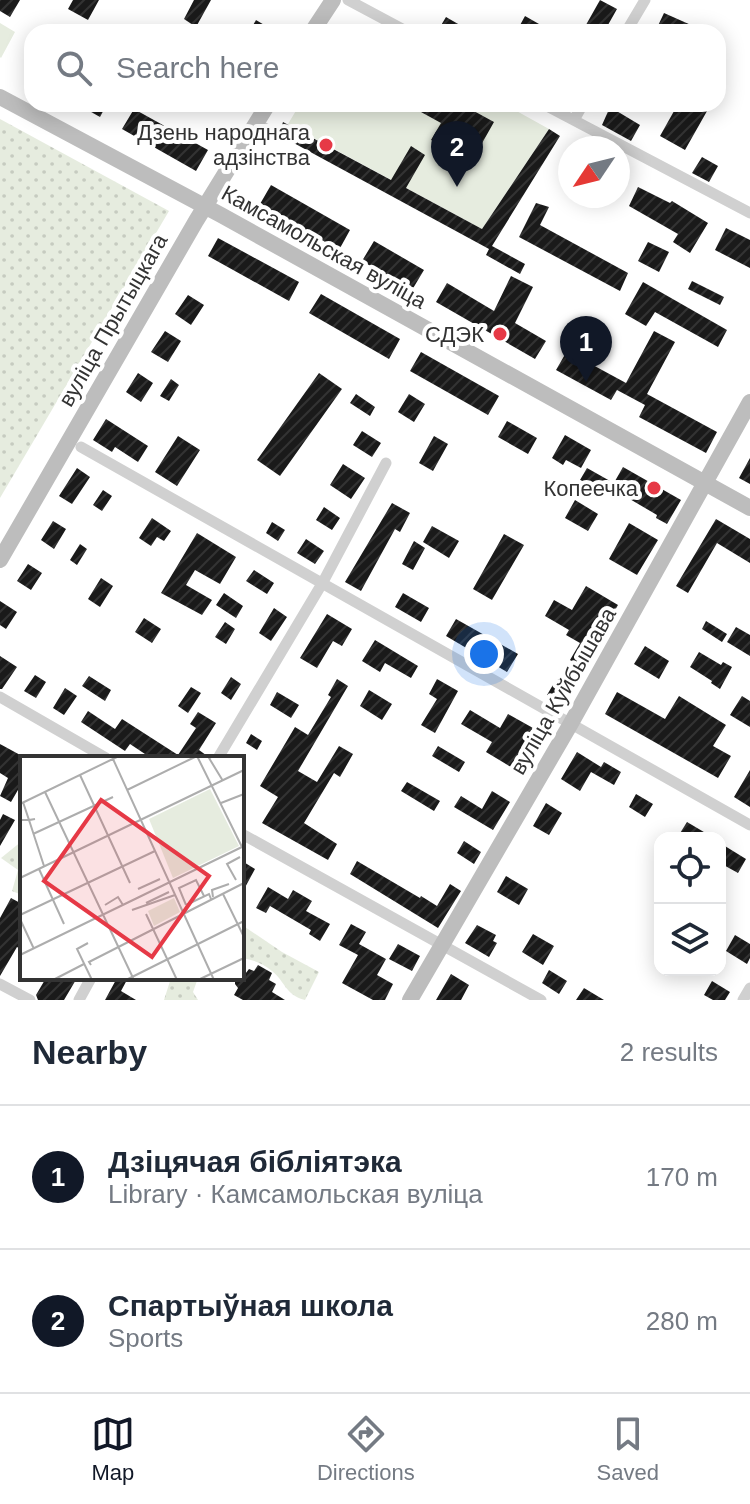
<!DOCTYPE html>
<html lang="en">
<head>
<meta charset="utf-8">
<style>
	:root { --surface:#fff; --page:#f2f2f3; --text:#1f2937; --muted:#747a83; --line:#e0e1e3; --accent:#111827 }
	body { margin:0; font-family:Helvetica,sans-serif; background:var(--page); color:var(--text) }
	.controls { position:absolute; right:24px; bottom:24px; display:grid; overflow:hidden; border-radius:16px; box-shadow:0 4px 20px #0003 }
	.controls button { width:72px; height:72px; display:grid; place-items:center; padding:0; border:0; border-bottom:2px solid var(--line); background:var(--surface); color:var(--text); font:40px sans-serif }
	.compass { position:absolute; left:558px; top:136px; width:72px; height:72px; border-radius:50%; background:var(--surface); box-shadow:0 4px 20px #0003; rotate:235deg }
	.you { position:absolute; left:484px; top:654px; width:28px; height:28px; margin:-20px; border:6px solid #fff; border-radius:50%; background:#1a73e8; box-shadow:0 0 0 12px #1a73e833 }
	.badge { display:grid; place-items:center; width:52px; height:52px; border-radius:50%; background:var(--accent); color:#fff; font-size:26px; font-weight:700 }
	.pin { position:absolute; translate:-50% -66px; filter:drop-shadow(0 2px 4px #0008) }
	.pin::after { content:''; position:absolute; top:42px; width:28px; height:24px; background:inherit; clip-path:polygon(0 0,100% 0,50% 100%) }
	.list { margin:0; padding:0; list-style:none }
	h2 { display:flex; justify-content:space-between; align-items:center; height:104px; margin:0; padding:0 32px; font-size:34px }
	h2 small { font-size:26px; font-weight:400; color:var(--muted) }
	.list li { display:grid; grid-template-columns:52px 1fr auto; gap:24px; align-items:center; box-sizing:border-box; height:144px; padding:0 32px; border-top:2px solid var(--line) }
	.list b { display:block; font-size:30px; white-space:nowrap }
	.list p { margin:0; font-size:26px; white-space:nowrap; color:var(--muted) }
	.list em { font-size:26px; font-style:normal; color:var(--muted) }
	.icon { flex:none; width:44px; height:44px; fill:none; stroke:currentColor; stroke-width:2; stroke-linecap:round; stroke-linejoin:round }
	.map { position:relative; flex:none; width:750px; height:1000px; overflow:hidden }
	.search { position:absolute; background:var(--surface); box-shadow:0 4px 20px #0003; left:24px; right:24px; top:24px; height:88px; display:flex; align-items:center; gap:20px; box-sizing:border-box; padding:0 28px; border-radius:24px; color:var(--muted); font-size:30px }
	.sheet { height:392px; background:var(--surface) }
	nav { display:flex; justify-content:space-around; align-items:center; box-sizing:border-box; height:112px; border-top:2px solid var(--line); background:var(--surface); font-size:22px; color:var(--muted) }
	nav a { display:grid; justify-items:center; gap:4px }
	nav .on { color:var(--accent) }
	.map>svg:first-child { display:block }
	.green { fill:#e6ecdf }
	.park { fill:url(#park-dots) }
	.building { fill:url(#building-hatch) }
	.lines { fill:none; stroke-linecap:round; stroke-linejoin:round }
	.street { stroke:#d0d0d0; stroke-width:11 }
	.secondary { stroke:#bdbdbd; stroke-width:16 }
	.poi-dot { fill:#e63946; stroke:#fff; stroke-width:3 }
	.labels { text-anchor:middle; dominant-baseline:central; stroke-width:8; stroke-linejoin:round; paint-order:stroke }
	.poi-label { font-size:22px; fill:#333; stroke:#fff; text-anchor:end }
	.street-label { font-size:22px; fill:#333; stroke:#fff }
	.inset-road { fill:none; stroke:#adadad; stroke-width:2 }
	.view { fill:#e63946; fill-opacity:0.15; stroke:#e63946; stroke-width:4 }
	.inset-edge { fill:none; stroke:#333; stroke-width:4 }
</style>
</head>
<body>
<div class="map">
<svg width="750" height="1000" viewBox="0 0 750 1000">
	<defs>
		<pattern id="park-dots" width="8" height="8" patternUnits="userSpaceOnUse" patternTransform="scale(2)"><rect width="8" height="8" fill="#e6ecdf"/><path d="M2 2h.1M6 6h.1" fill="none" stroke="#c6cbc0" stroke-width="1.8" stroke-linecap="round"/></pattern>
		<pattern id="building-hatch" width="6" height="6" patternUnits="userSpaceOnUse" patternTransform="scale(2)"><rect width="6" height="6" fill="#1a1a1a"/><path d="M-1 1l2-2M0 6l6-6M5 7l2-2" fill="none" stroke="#333"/></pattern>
	</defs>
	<rect width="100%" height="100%" fill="#fff"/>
	<!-- green -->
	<path class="green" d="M0 23 15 32 1 58 0 57Z
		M300 104H504L549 129 482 229 288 124Z"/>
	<!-- park -->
	<path class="park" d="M0 119 169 211 0 498Z
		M22 841V895L12 891 18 870 1 858Z
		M242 925 282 952 319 972 305 1000C285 995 285 981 272 971 263 963 253 960 242 958Z
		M171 978H198L193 992 198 1000H164Z"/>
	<!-- building -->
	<path class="building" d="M0 0H20L10 17 0 11Z
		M73 0H99L88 20 68 9Z
		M194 0H211L196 27 184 19Z
		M600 0 617 9 604 32H582Z
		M664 13 691 25 688 32H655Z
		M525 16 553 32H528L519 27Z
		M446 17 472 32H437Z
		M256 20 266 26 262 32H249Z
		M77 104H107L100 117Z
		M426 104H461L494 122 481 145 464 136 454 153 431 140 441 123 421 112Z
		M678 104H711L685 150 660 136Z
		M610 107 640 125 631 141 602 125Z
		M134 109 208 150 196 171 122 129Z
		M283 122 391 180 411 146 425 155 406 188 482 229 549 129 560 136 492 246 525 264 520 274 486 255 489 249 279 135Z
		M702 157 718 166 709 182 692 173Z
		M271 185 350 230 339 250 260 204Z
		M638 187 670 203 672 201 708 223 690 253 673 242 678 234 629 206Z
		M536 203 549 207 540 225 628 273 620 291 519 237Z
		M726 228 750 240V268L715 250Z
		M218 238 299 282 289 301 208 256Z
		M374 241 424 270 412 290 362 261Z
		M648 242 669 252 659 272 638 261Z
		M511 276 533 287 515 323 546 341 535 359 436 302 447 283 494 311Z
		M692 281 724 297 720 305 688 289Z
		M643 282 727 330 718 347 655 312 646 326 625 314Z
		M321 294 400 339 389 359 309 313Z
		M188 295 204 305 191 325 175 314Z
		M165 331 181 341 168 362 151 352Z
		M654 331 675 342 647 394 717 432 706 453 639 417 645 405 617 390 611 400 556 370 567 351 626 383Z
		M421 352 499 396 488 415 410 371Z
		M138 373 153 383 141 402 126 392Z
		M319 373 342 389 280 476 257 460Z
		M171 379 179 385 169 401 160 396Z
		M356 394 375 407 370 416 350 403Z
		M409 394 425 404 414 422 398 412Z
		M106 419 148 446 138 462 115 447 112 452 93 440Z
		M507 421 537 438 528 454 498 437Z
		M362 431 381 443 372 457 353 445Z
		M565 435 591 450 581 468 566 460 563 465 552 458Z
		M178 436 200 450 177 486 155 472Z
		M434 436 448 444 433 471 419 463Z
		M750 458V484L739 478Z
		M343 464 365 478 351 499 330 485Z
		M623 467 681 500 667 524 656 518 657 515 611 488Z
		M77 468 90 477 72 504 59 496Z
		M587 468 610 481 603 493 580 480Z
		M103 490 112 496 102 511 93 505Z
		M575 500 598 514 588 531 565 518Z
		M392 503 410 513 400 532 395 529 361 591 345 582Z
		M324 507 340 518 332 530 316 520Z
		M152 518 171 531 164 541 157 537 151 546 139 538Z
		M716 519 750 539V563L717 543 688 593 676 586Z
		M53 521 66 529 54 549 41 540Z
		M272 522 285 530 278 541 266 533Z
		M629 523 658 540 637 575 609 559Z
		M432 526 459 541 449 558 423 542Z
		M197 533 236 557 220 584 195 570 186 585 212 600 202 615 161 593Z
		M504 534 524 545 492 600 473 589Z
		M306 539 324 551 315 564 297 553Z
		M414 541 425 548 413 570 402 564Z
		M80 544 87 549 77 565 70 560Z
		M28 564 42 573 31 590 17 581Z
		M254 570 274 583 267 594 246 581Z
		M101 578 113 586 100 607 88 599Z
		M586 586 618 605 582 668 570 660 580 643 566 635 569 630 545 616 554 600 572 610Z
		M224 593 243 606 236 618 216 605Z
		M403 593 429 608 421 622 395 607Z
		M0 601 17 612 6 629 0 625Z
		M274 608 287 617 271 641 259 633Z
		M327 614 352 629 342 646 333 641 317 668 300 658Z
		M144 618 161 629 152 643 135 632Z
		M456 619 518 654 507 672 446 636Z
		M706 621 727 634 722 642 702 629Z
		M225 622 235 629 226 644 215 637Z
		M736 627 750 635V656L727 642Z
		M375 640 418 666 411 678 385 663 380 672 362 661Z
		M645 646 669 661 659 679 634 664Z
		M699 652 721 665 723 662 732 667 720 689 711 683 712 681 690 667Z
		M0 656 17 667 2 689H0Z
		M35 675 46 682 36 698 24 691Z
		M89 676 111 690 105 701 82 686Z
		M231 677 241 684 231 700 221 693Z
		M557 678 572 687 562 704 547 695Z
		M337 679 348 686 298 771 317 782 339 746 353 754 340 777 334 773 304 823 337 844 328 860 262 823 278 797 260 786 295 727 308 735 331 697 328 695Z
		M437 679 458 691 435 733 421 725 437 699 429 694Z
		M191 687 201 693 188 713 178 706Z
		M65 688 77 696 64 715 53 708Z
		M369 690 392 704 382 720 360 706Z
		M277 692 299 705 291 718 270 705Z
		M617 692 665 719 679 696 726 725 713 746 731 756 718 778 605 714Z
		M742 696 750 701V727L730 715Z
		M470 710 500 728 508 714 533 728 511 767 486 752 492 742 461 724Z
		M88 711 115 729 122 719 178 755 196 728 190 724 198 712 216 723 199 750 210 758H151L130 744 125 751 81 722Z
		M251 734 262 741 257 750 246 743Z
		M0 744 22 756V783L11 802 0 796 8 778 0 773Z
		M438 746 465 762 459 772 432 756Z
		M577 752 601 767 604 762 621 772 614 785 591 772 580 791 561 779Z
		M750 770V807L734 797Z
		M407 782 440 801 434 811 401 791Z
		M492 791 510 802 493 830 454 807 461 796 482 809Z
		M636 794 653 804 645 817 629 807Z
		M546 803 562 813 549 835 533 826Z
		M3 814 15 820 0 846V820Z
		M687 822 714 838H677Z
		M464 841 481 852 474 864 457 853Z
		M720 843 746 859 738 873 720 863Z
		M242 861 255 869 242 893Z
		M357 861 420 898 421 896 437 906 450 884 461 891 438 928 350 874Z
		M506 876 528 889 519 905 497 892Z
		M268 887 288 899 293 890 312 901 306 911 330 924 320 941 309 934 311 930 270 906 266 913 256 908Z
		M11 898 22 904V950L17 947 0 976V918Z
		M351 924 366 932 359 944 386 959 377 975 393 984 385 1000H373L342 983 358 955 339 945Z
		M477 925 496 935 493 941 497 943 489 957 465 943Z
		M533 934 554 946 543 965 522 952Z
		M735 935 750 944V958L747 964 726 951Z
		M398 944 420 956 412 971 389 959Z
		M258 965 272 973 269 980 276 984 272 992 285 1000H243L234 995 238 988 235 984V978H242L249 969 254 971Z
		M549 970 567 981 559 994 542 983Z
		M451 974 469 985 461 1000H436Z
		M46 978H77L64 1000H38L36 995Z
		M117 978H128L121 991 136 1000H105Z
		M712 981 730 992 725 1000H713L704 995Z
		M584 988 604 1000H576Z"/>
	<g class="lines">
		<!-- street -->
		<path class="street" d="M348 0 408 32
			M626 32 645 0
			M543 104 750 213
			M574 120 583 104
			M256 123 271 132
			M81 447 750 825
			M0 697 106 758
			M218 758 323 582 386 463
			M242 834 541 1000
			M0 984 30 1000
			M79 1000 91 978
			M743 1000 750 988"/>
		<!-- secondary -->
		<path class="secondary" d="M312 32 333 0
			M0 97 221 215 750 508
			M0 560 196 221 268 104
			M410 1000 570 725 750 402"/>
	</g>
	<!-- markers -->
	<g class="poi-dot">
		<circle cx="326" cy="145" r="8"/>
		<circle cx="500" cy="334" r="8"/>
		<circle cx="654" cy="488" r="8"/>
	</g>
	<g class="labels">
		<!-- poi labels -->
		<g class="poi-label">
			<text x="310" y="132">Дзень народнага<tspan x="310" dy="25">адзінства</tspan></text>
			<text x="484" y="334">СДЭК</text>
			<text x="638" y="488">Копеечка</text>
		</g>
		<!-- street labels -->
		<g class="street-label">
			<text transform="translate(324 247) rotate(29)">Камсамольская вуліца</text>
			<text transform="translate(113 320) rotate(-60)">вуліца Прытыцкага</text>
			<text transform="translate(563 691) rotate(-60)">вуліца Куйбышава</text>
		</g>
	</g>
	<!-- overview -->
	<g transform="translate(20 756)">
		<rect width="224" height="224" fill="#fff"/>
		<path d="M154 142 160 156 134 170 128 155Z" fill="#e6ecdf"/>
		<path d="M190 33 219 90 153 122 129 63Z" fill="#e6ecdf"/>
		<path class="inset-road" d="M177 0 222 91M193 0 189 2 203 25M93 3 194 224M60 19 110 127M107 34 177 0M25 36 114 224M3 46 9 64 15 63M201 47 224 38M0 48 99 0M0 64H9L24 110M13 78 93 41M19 113 44 168M0 122 224 14M216 124 207 108 220 101M118 133 140 123M203 138 224 181M193 141 192 134 209 128M126 147 149 136M85 149 98 141 103 149M166 149 159 132 176 124 184 140M166 149 189 138 191 143M112 154 155 139M126 158 157 224M0 159 135 95M0 163 14 193M68 187 57 193 72 224M0 199 224 90M71 209 69 206 224 127M33 224 64 208M106 224 224 165M178 224 224 202"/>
		<path class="view" d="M81 44 189 120 132 201 24 125Z"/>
		<rect width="224" height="224" class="inset-edge"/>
	</g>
</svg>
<div class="controls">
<button><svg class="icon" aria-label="locate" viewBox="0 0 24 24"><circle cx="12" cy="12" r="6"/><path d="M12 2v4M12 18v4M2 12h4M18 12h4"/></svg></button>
<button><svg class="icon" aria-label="layers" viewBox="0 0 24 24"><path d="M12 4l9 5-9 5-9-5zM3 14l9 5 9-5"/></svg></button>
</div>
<svg class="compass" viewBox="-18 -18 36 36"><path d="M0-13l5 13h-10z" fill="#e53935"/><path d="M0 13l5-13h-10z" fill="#747a83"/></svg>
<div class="you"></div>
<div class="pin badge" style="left:586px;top:382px">1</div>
<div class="pin badge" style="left:457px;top:187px">2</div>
<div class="search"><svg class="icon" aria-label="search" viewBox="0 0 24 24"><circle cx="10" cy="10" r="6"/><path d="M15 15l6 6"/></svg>Search here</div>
</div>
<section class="sheet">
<h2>Nearby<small>2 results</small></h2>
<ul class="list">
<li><span class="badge">1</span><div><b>Дзіцячая бібліятэка</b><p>Library · Камсамольская вуліца</p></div><em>170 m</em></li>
<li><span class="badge">2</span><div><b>Спартыўная школа</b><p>Sports</p></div><em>280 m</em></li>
</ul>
</section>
<nav>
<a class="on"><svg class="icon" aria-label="map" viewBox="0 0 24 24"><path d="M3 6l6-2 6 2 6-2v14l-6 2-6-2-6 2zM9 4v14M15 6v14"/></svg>Map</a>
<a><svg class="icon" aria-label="directions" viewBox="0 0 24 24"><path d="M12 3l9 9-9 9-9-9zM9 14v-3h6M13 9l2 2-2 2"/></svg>Directions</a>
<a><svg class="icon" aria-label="saved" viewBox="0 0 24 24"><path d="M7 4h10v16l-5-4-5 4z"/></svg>Saved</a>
</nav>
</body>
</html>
